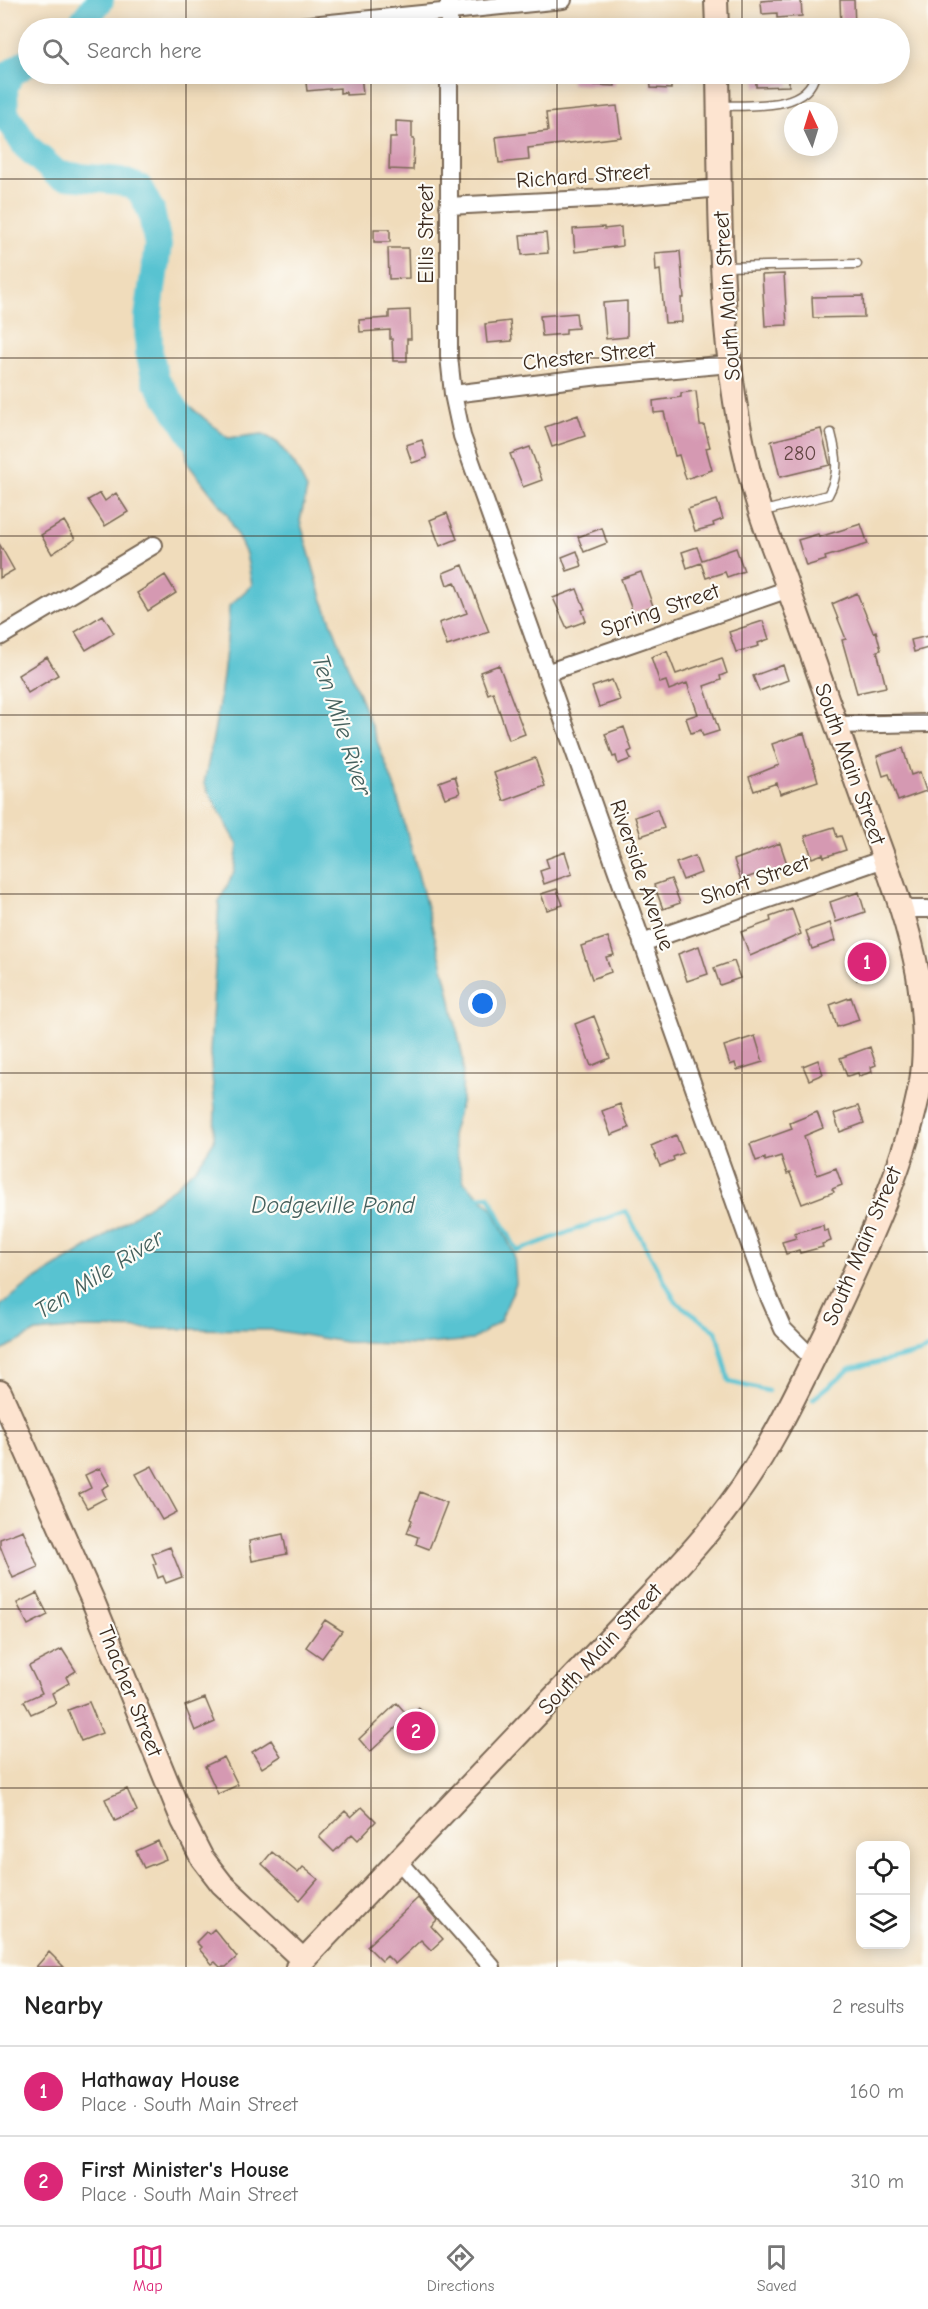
<!DOCTYPE html>
<html lang="en">
<head>
<meta charset="utf-8">
<style>
	:root { --surface:#fff; --page:#f2f2f2; --text:#222; --muted:#767676; --line:#e0e0e0; --accent:#db2777 }
	body { margin:0; font-family:"Comic Neue",sans-serif; background:var(--page); color:var(--text) }
	.controls { position:absolute; right:18px; bottom:18px; display:grid; overflow:hidden; border-radius:12px; box-shadow:0 3px 15px #0003 }
	.controls button { width:54px; height:54px; display:grid; place-items:center; padding:0; border:0; border-bottom:2px solid var(--line); background:var(--surface); color:var(--text); font:30px sans-serif }
	.compass { position:absolute; left:784px; top:102px; width:54px; height:54px; border-radius:50%; background:var(--surface); box-shadow:0 3px 15px #0003; rotate:356deg }
	.you { position:absolute; left:483px; top:1004px; width:21px; height:21px; margin:-15px; border:4px solid #fff; border-radius:50%; background:#1a73e8; box-shadow:0 0 0 9px #1a73e833 }
	.badge { display:grid; place-items:center; width:39px; height:39px; border-radius:50%; background:var(--accent); color:#fff; font-size:20px; font-weight:700 }
	.pin { position:absolute; translate:-50% -50%; border:3px solid #fff; box-shadow:0 2px 6px #0006 }
	.list { margin:0; padding:0; list-style:none }
	h2 { display:flex; justify-content:space-between; align-items:center; height:78px; margin:0; padding:0 24px; font-size:26px }
	h2 small { font-size:20px; font-weight:400; color:var(--muted) }
	.list li { display:grid; grid-template-columns:39px 1fr auto; gap:18px; align-items:center; box-sizing:border-box; height:90px; padding:0 24px; border-top:2px solid var(--line) }
	.list b { display:block; font-size:22px; white-space:nowrap }
	.list p { margin:0; font-size:20px; white-space:nowrap; color:var(--muted) }
	.list em { font-size:20px; font-style:normal; color:var(--muted) }
	.icon { flex:none; width:33px; height:33px; fill:none; stroke:currentColor; stroke-width:2; stroke-linecap:round; stroke-linejoin:round }
	.map { position:relative; flex:none; width:928px; height:1967px; overflow:hidden }
	.search { position:absolute; background:var(--surface); box-shadow:0 3px 15px #0003; left:18px; right:18px; top:18px; height:66px; display:flex; align-items:center; gap:15px; box-sizing:border-box; padding:0 21px; border-radius:33px; color:var(--muted); font-size:22px }
	.sheet { height:258px; background:var(--surface) }
	nav { display:flex; justify-content:space-around; align-items:center; box-sizing:border-box; height:84px; border-top:2px solid var(--line); background:var(--surface); font-size:16px; color:var(--muted) }
	nav a { display:grid; justify-items:center; gap:3px }
	nav .on { color:var(--accent) }
	.map>svg:first-child { display:block }
	.water { fill:#58c3d1; stroke:#4a7678; stroke-width:1.5 }
	.lines { fill:none; stroke-linecap:round; stroke-linejoin:round }
	.stream { stroke:#58c3d1; stroke-width:4.5 }
	.river { stroke:#58c3d1; stroke-width:28 }
	.building { fill:#d599b2 }
	.service-casing { stroke:#7a6855; stroke-width:11 }
	.minor-casing { stroke:#7a6855; stroke-width:20 }
	.secondary-casing { stroke:#7a6855; stroke-width:26 }
	.service { stroke:#fff; stroke-width:8 }
	.minor { stroke:#fff; stroke-width:16 }
	.secondary { stroke:#fde4d0; stroke-width:22 }
	.grid { fill:none; stroke:#3b2a1e; stroke-width:1.5; stroke-opacity:0.55 }
	.labels { text-anchor:middle; dominant-baseline:central; stroke-width:4.5; stroke-linejoin:round; paint-order:stroke }
	.number-label { font-size:20px; fill:#624643 }
	.street-label { font-size:22px; fill:#3b2a1e; stroke:#fdfcf7 }
	.water-label { font-size:24px; font-style:italic; fill:#45605d; stroke:#fdfcf7 }
</style>
</head>
<body>
<div class="map">
<svg width="928" height="1967" viewBox="0 0 928 1967">
	<rect width="100%" height="100%" fill="#fdfcf7"/>
	<filter id="ink" filterUnits="userSpaceOnUse"><feTurbulence type="fractalNoise" baseFrequency=".0167" numOctaves="2"/><feDisplacementMap in="SourceGraphic" scale="12" xChannelSelector="R" yChannelSelector="G"/><feConvolveMatrix kernelMatrix="1 2 1 2 8 2 1 2 1" color-interpolation-filters="sRGB"/></filter>
	<filter id="wash" filterUnits="userSpaceOnUse"><feTurbulence type="fractalNoise" baseFrequency=".008" numOctaves="4" result="noise"/><feDisplacementMap in="SourceGraphic" scale="24" xChannelSelector="R" yChannelSelector="G"/><feGaussianBlur stdDeviation="1.35" result="paint"/><feColorMatrix in="noise" values="0 0 0 0 0 0 0 0 0 0 0 0 0 0 0 0 0 1.4 0 .05"/><feComposite in="paint" operator="in"/></filter>
	<g filter="url(#wash)">
		<rect width="100%" height="100%" fill="#f0dcbb"/>
		<!-- water -->
		<path class="water" d="M192 408 228 438 263 434 278 443 295 465 307 489 300 521 322 598 395 788 447 982 463 1059 462 1100 452 1135 464 1182 493 1209 514 1254 516 1284 500 1321 472 1340 417 1345 345 1342 273 1330 81 1328 36 1332 0 1352V1306L28 1284 93 1244 174 1188 199 1164 214 1141 215 1109 210 1053 219 902 234 872 238 845 204 784C216 725 227 666 229 606L252 585 246 554 227 514 188 464 181 415Z"/>
		<g class="lines">
			<!-- stream -->
			<path class="stream" d="M477 1197 489 1196 517 1251 626 1211 676 1302 716 1331 729 1382 768 1391
				M813 1399 850 1369 919 1353 928 1349"/>
			<!-- river -->
			<path class="river" d="M78 28 100 0
				M28 62 10 74 4 88 5 114 26 146 58 175 120 181 139 188 151 211 158 245 148 318 149 352 156 380 201 448"/>
		</g>
		<g id="blocks">
			<!-- building -->
			<path class="building" d="M773 0H801L802 16 777 18V13L762 14 761 1Z
				M840 0H854L855 28H841Z
				M305 74H361L363 94 346 95V92L340 93V88L307 91Z
				M571 74H615V86L571 84Z
				M650 74H671V89L651 88Z
				M756 74H789V86L756 87Z
				M617 106 621 137 528 148 529 160 499 163 496 137 548 131 546 113Z
				M396 121 412 122V139H414L413 170 389 169 390 138H396Z
				M604 227V229L621 227 622 246 575 252 573 229Z
				M374 229H390V242H374Z
				M546 233 548 253 522 255 520 235Z
				M388 248H408L409 278 389 279Z
				M680 251 684 298H681L682 322 665 323 660 270 656 271 655 253Z
				M784 274 787 325 765 326 762 275Z
				M863 296 864 317 813 318 812 297Z
				M627 301V337L606 339 603 303Z
				M410 310 411 339H407V361H393L392 339H390V330L360 332 359 320 389 318V311Z
				M576 313 578 328 566 329V334L542 336 540 316Z
				M510 321 512 341 487 343 485 324Z
				M696 391 700 425H704L710 447 706 448 712 470 686 479 679 455 675 456 664 412 654 413 653 401 681 397V393Z
				M578 415 585 436 552 447 545 427Z
				M821 429 830 465 780 477 771 441Z
				M422 440 427 458 412 463 406 445Z
				M530 447 542 480 523 487 510 454Z
				M100 493 105 501 116 493 128 512 105 526 88 500Z
				M717 500 723 519 713 523 714 526 695 531 688 509Z
				M447 513 457 539 440 546 430 520Z
				M64 521 75 539 52 554 41 535Z
				M861 524 868 544 825 557 826 560 806 566 798 540 818 534 819 537Z
				M602 528 607 543 584 552 578 537Z
				M0 545 14 570 0 578Z
				M697 547 702 560 736 548 744 571 727 577 725 572 706 578 701 563 687 568 682 552Z
				M577 551 582 566 567 571 562 557Z
				M463 565 489 632 447 646 439 623 467 613 455 582 447 585 443 573Z
				M641 572 653 606 633 613 621 579Z
				M165 575 176 593 148 611 137 593Z
				M577 589 585 609 582 610 586 621 567 628 553 598Z
				M857 593 873 632 876 631 881 650 877 651 886 687 857 693 842 640 846 639 832 604Z
				M103 615 114 633 86 650 75 632Z
				M763 621 769 639 758 643 759 646 736 652 729 632Z
				M928 636V648L914 652 911 640Z
				M667 651 676 674 722 658 727 673 720 676 721 680 704 686 719 731 703 736 701 730 691 733 686 718 698 714 687 683 669 690 666 681 660 683 651 657Z
				M47 657 58 675 28 693 18 675Z
				M499 665 525 734 509 740 493 692 488 694 480 672Z
				M783 665 788 680 759 691 753 676Z
				M612 680 620 700 599 707 592 687Z
				M624 727 632 750 628 752 631 759 618 764 616 756 613 757 605 734Z
				M804 733 818 781 780 794 777 783 754 791 749 777 779 765 772 744Z
				M903 748 911 775 920 772 926 791 898 801 889 774 883 776 877 756Z
				M535 758 545 786 504 801 494 773Z
				M455 776 460 793 445 798 439 782Z
				M657 809 664 828 641 836 635 817Z
				M834 827 837 837 841 836 846 850 824 857 823 854 812 858 805 836Z
				M780 843 788 867 772 873 771 869 741 880 734 860Z
				M565 852 572 874 544 884 540 871 549 868 546 859Z
				M695 856 701 873 683 880 676 863Z
				M671 879 680 903 663 909 654 885Z
				M557 889 563 905 547 910 541 894Z
				M859 892 865 912 836 922 830 902Z
				M792 909 801 934 750 956 741 932 771 921 770 917Z
				M830 923 835 941 812 949 806 931Z
				M608 937 614 955 606 957 611 972 592 979 581 946Z
				M699 946 708 974 687 981 678 954Z
				M879 947 886 965 876 969 877 973 857 980 849 958Z
				M734 961 740 978 720 985 714 968Z
				M851 997 859 1020 837 1027 830 1005Z
				M594 1016 610 1058 591 1066 575 1024Z
				M755 1036 763 1062 737 1070 735 1063 730 1065 724 1046Z
				M870 1047 876 1065 871 1067 872 1072 859 1076 858 1073 847 1076 840 1058Z
				M818 1060 823 1074 809 1080 803 1066Z
				M620 1104 629 1128 611 1135 602 1111Z
				M858 1106 864 1123 840 1132 834 1114Z
				M817 1112 823 1128 804 1136 817 1175 836 1168 842 1185 832 1189 834 1192 802 1204 790 1173 787 1174 781 1156 765 1161V1158L756 1161 750 1144 792 1129 790 1123Z
				M676 1135 683 1153 673 1157 674 1160 660 1166 651 1146Z
				M823 1225 824 1231 828 1230 831 1241 822 1244 823 1247 800 1253 799 1250 786 1254 782 1242 796 1238 794 1233Z
				M152 1466 177 1512 162 1520 136 1474Z
				M100 1468 109 1485 102 1489 106 1498 87 1508 79 1494 91 1488 85 1475Z
				M420 1492 447 1503 429 1549 416 1544 418 1537 407 1533 412 1520 410 1519Z
				M23 1530 38 1567 13 1578 0 1546V1539Z
				M283 1534 287 1554 252 1561 249 1541Z
				M170 1547 182 1577 166 1583 163 1576 158 1578 153 1564 156 1563 152 1554Z
				M37 1593 48 1615 28 1625 17 1603Z
				M325 1620 342 1631 322 1658 306 1647Z
				M62 1649 76 1671 66 1677 69 1683 52 1693 56 1703 31 1714 24 1701 42 1693 29 1666Z
				M205 1698 215 1722 195 1731 185 1706Z
				M89 1702 102 1733 81 1741 68 1710Z
				M397 1703 409 1717 419 1708 435 1726 415 1743 398 1726 370 1752 359 1739Z
				M271 1740 281 1756 262 1768 252 1752Z
				M224 1757 238 1785 218 1794 205 1766Z
				M127 1789 137 1811 115 1821 105 1799Z
				M362 1807 376 1821 358 1840 352 1834 334 1852 319 1837 345 1811 351 1817Z
				M158 1841 166 1859 144 1868 136 1851Z
				M272 1852 298 1873 303 1867 318 1879 300 1900 262 1864Z
				M418 1898 437 1920 431 1926 443 1939 431 1950 421 1940 395 1964 387 1956 382 1961 367 1946Z
				M214 1929 237 1957 226 1967H220L215 1962 212 1964 199 1949 201 1947 196 1942 206 1932 209 1934Z
				M49 1952 64 1967H36Z"/>
		</g>
	</g>
	<g filter="url(#ink)">
		<use href="#blocks" fill-opacity="0" stroke="#7a6855" stroke-width="1.5"/>
		<g class="lines">
			<defs>
				<path id="service" d="M719 106C749 105 808 111 815 74
					M723 267 857 264
					M760 512 828 495C840 473 837 456 831 433"/>
				<path id="minor" d="M290 27 563 0
					M449 28V0
					M449 74V356L453 394 462 436 766 1290 783 1329 813 1359
					M448 206 609 198 721 188
					M453 394 599 376 730 364
					M0 637 154 545
					M546 673 789 589
					M835 725 928 723
					M900 909H928
					M642 943 884 859
					M398 1860 492 1967"/>
				<path id="secondary" d="M716 0 717 28
					M0 1392 93 1601 183 1821 202 1858 222 1884 303 1960
					M297 1967 650 1596C678 1566 706 1537 730 1504 770 1451 797 1392 826 1333 863 1254 906 1167 921 1081 927 1047 923 1009 918 975 908 919 886 865 867 812 840 737 815 662 788 588 779 562 768 537 760 511 716 370 721 220 718 74"/>
			</defs>
			<!-- service casing -->
			<use href="#service" class="service-casing"/>
			<!-- minor casing -->
			<use href="#minor" class="minor-casing"/>
			<!-- secondary casing -->
			<use href="#secondary" class="secondary-casing"/>
			<!-- service -->
			<use href="#service" class="service"/>
			<!-- minor -->
			<use href="#minor" class="minor"/>
			<!-- secondary -->
			<use href="#secondary" class="secondary"/>
		</g>
	</g>
	<!-- grid -->
	<path class="grid" d="M186 0V28M371 0V28M557 0V28M742 0V28M186 74V1967M371 74V1967M557 74V1967M742 74V1967M0 179H928M0 358H928M0 536H928M0 715H928M0 894H928M0 1073H928M0 1252H928M0 1431H928M0 1609H928M0 1788H928"/>
	<g class="labels">
		<!-- number labels -->
		<g class="number-label">
			<text x="800" y="453">280</text>
		</g>
		<!-- street labels -->
		<g class="street-label">
			<text transform="translate(583 176) rotate(-4)">Richard Street</text>
			<text transform="translate(426 234) rotate(-90)">Ellis Street</text>
			<text transform="translate(727 296) rotate(-94)">South Main Street</text>
			<text transform="translate(589 356) rotate(-6)">Chester Street</text>
			<text transform="translate(660 610) rotate(-19)">Spring Street</text>
			<text transform="translate(850 764) rotate(70)">South Main Street</text>
			<text transform="translate(642 875) rotate(71)">Riverside Avenue</text>
			<text transform="translate(755 880) rotate(-19)">Short Street</text>
			<text transform="translate(862 1246) rotate(-67)">South Main Street</text>
			<text transform="translate(600 1649) rotate(-47)">South Main Street</text>
			<text transform="translate(130 1691) rotate(68)">Thacher Street</text>
		</g>
		<!-- water labels -->
		<g class="water-label">
			<text transform="translate(342 725) rotate(72)">Ten Mile River</text>
			<text x="333" y="1205">Dodgeville Pond</text>
			<text transform="translate(99 1274) rotate(-32)">Ten Mile River</text>
		</g>
	</g>
</svg>
<div class="controls">
<button><svg class="icon" aria-label="locate" viewBox="0 0 24 24"><circle cx="12" cy="12" r="6"/><path d="M12 2v4M12 18v4M2 12h4M18 12h4"/></svg></button>
<button><svg class="icon" aria-label="layers" viewBox="0 0 24 24"><path d="M12 4l9 5-9 5-9-5zM3 14l9 5 9-5"/></svg></button>
</div>
<svg class="compass" viewBox="-18 -18 36 36"><path d="M0-13l5 13h-10z" fill="#e53935"/><path d="M0 13l5-13h-10z" fill="#767676"/></svg>
<div class="you"></div>
<div class="pin badge" style="left:867px;top:962px">1</div>
<div class="pin badge" style="left:416px;top:1731px">2</div>
<div class="search"><svg class="icon" aria-label="search" viewBox="0 0 24 24"><circle cx="10" cy="10" r="6"/><path d="M15 15l6 6"/></svg>Search here</div>
</div>
<section class="sheet">
<h2>Nearby<small>2 results</small></h2>
<ul class="list">
<li><span class="badge">1</span><div><b>Hathaway House</b><p>Place · South Main Street</p></div><em>160 m</em></li>
<li><span class="badge">2</span><div><b>First Minister's House</b><p>Place · South Main Street</p></div><em>310 m</em></li>
</ul>
</section>
<nav>
<a class="on"><svg class="icon" aria-label="map" viewBox="0 0 24 24"><path d="M3 6l6-2 6 2 6-2v14l-6 2-6-2-6 2zM9 4v14M15 6v14"/></svg>Map</a>
<a><svg class="icon" aria-label="directions" viewBox="0 0 24 24"><path d="M12 3l9 9-9 9-9-9zM9 14v-3h6M13 9l2 2-2 2"/></svg>Directions</a>
<a><svg class="icon" aria-label="saved" viewBox="0 0 24 24"><path d="M7 4h10v16l-5-4-5 4z"/></svg>Saved</a>
</nav>
</body>
</html>
